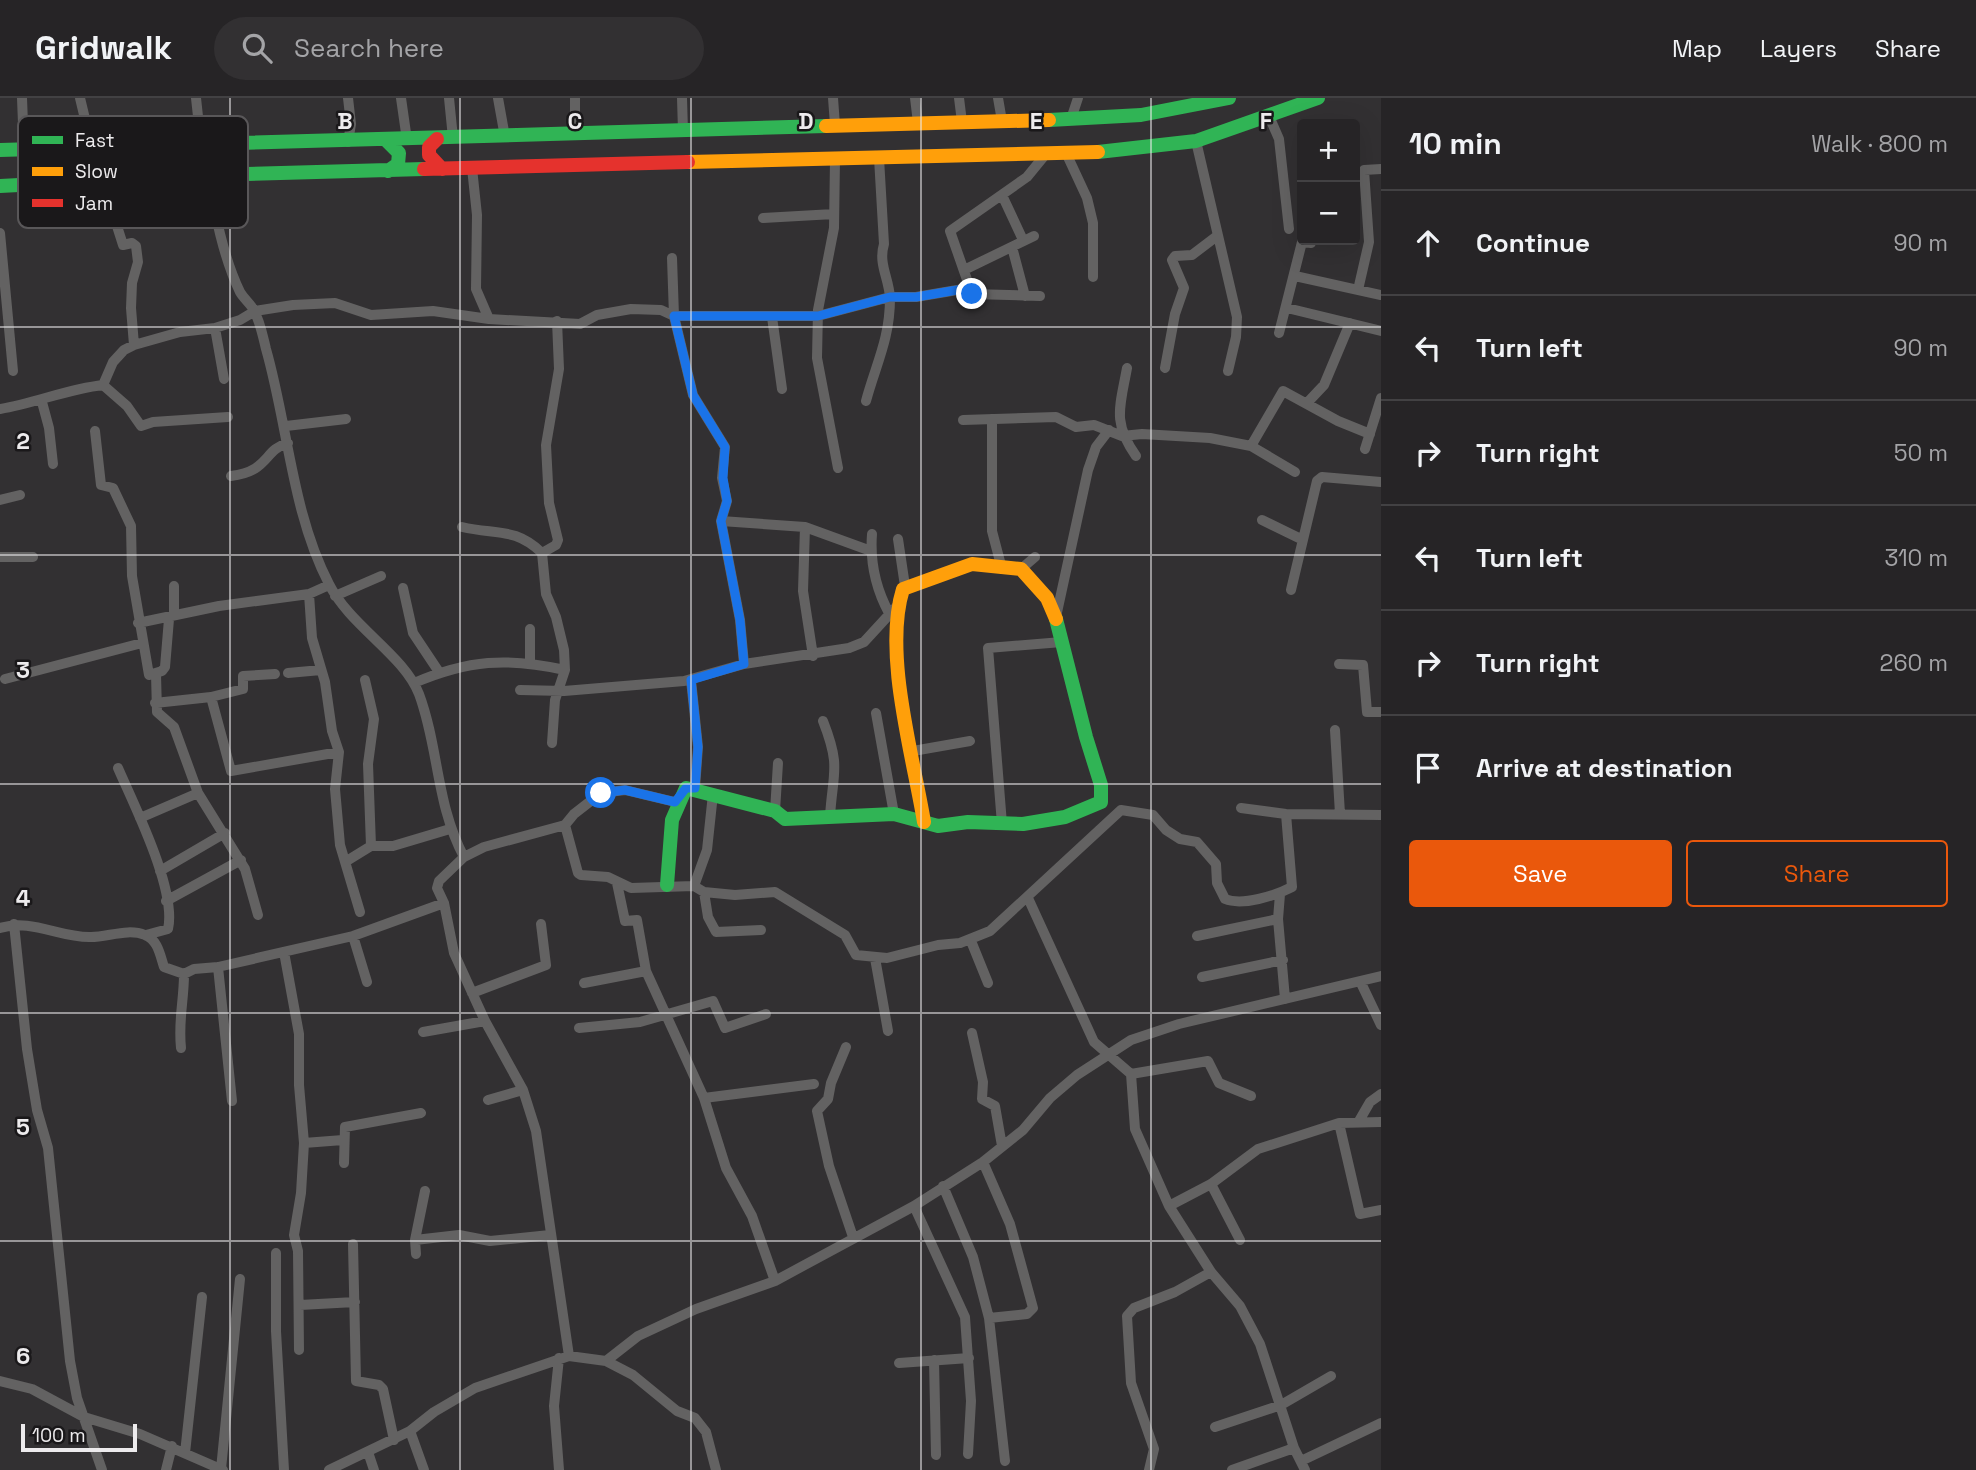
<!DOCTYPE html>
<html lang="en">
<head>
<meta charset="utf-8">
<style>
	:root { --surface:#262426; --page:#323032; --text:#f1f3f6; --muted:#a4a4a7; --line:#424143; --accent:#ea580c }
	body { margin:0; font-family:"Space Grotesk",sans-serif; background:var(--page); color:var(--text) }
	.controls { position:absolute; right:21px; top:21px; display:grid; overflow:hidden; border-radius:7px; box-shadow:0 7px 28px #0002 }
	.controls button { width:63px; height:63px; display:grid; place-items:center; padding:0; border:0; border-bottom:2px solid var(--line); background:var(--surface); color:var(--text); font:35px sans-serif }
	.scale { position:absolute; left:21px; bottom:18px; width:116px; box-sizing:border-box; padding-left:7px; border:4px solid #edebed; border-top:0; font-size:19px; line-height:24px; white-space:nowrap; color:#edebed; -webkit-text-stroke:5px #1a181a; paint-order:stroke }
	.stop { position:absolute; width:21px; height:21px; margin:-16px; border:5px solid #1a73e8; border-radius:50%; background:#fff }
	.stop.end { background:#1a73e8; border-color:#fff; box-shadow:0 2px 7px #0008 }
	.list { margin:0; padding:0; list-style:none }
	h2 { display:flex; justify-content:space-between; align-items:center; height:91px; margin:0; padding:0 28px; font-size:30px }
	h2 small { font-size:23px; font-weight:400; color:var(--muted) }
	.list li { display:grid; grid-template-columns:46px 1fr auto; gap:21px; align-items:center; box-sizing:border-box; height:105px; padding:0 28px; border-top:2px solid var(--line) }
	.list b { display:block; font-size:26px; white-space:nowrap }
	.list em { font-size:23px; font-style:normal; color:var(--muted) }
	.actions { display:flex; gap:14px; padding:21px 28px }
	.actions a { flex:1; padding:16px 0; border:2px solid var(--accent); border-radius:7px; text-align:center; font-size:24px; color:var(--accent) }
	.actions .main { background:var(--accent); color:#fff }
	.icon { flex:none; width:38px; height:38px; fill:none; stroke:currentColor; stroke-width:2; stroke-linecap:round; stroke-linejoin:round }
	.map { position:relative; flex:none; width:1381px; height:1372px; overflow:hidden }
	header { display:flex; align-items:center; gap:42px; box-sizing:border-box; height:98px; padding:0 35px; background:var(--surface); border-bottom:2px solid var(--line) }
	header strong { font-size:33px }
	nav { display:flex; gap:38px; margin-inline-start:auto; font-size:24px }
	.search { width:490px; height:63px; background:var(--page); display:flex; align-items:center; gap:18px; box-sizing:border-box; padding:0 24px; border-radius:38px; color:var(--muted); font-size:26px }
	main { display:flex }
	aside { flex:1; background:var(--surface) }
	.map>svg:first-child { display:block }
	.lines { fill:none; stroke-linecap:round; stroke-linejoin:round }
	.street { stroke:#636262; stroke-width:10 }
	.fast { stroke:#30b455; stroke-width:14 }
	.slow { stroke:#ff9f0a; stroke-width:14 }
	.jam { stroke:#e5322d; stroke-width:14 }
	.route { stroke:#1a73e8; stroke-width:9 }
	.grid { fill:none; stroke:#edebed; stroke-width:2; stroke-opacity:0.55 }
	.key { fill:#1a181a; stroke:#595759; stroke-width:2 }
	.key-label { font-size:19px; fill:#edebed }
	.grid-label { font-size:23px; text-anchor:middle; font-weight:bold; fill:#edebed; stroke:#1a181a; stroke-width:5; stroke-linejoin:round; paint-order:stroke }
</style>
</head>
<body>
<header>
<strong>Gridwalk</strong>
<div class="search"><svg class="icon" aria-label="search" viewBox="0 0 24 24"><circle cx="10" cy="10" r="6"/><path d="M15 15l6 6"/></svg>Search here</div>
<nav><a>Map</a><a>Layers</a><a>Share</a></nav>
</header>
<main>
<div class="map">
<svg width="1381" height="1372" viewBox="0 0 1381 1372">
	<rect width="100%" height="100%" fill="#323032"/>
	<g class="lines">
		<!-- street -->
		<path class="street" d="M22 0 24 51
			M80 0 92 50
			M196 0 201 46
			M401 0 407 42
			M449 0 453 40
			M498 0 505 39
			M575 0V36
			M682 0 683 33
			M833 0 835 27
			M915 0 918 25
			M959 0 962 24
			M998 0 1002 23
			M1269 18 1279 41 1289 131
			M1071 21 1078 0
			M1196 43 1237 219 1236 239 1228 273
			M348 44 351 26 348 0
			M1067 57 1087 100 1093 125V179
			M835 62 834 130 818 212 817 260 838 370
			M472 70 477 117 476 191 489 221
			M208 77C215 115 223 159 240 194 244 201 250 205 253 211 260 222 263 239 266 251 288 328 292 415 329 486 350 528 404 557 419 596 439 650 436 707 464 759
			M103 84 123 147 132 145 136 148 138 164 132 185 131 210 134 247
			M1002 97 1023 142
			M763 120 834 116
			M0 135 13 273
			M1012 149 1025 198
			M672 160 674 218H818L890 199H916L969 190
			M964 172 1034 138
			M1295 178 1381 197
			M1358 192 1369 144 1364 72 1381 71
			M1040 198 972 196 950 133 1027 79 1045 57
			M1287 210 1381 233
			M772 219 782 291
			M215 230 224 281
			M1279 235 1302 144 1311 145 1312 142
			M1127 270C1120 309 1112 324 1136 358
			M1165 270 1175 216 1184 190 1172 162 1175 158 1192 157 1217 138
			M103 287 127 308 141 328 153 324 228 319
			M866 303C876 266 890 241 890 200 889 180 878 166 884 146L879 60
			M42 304 49 330 53 366
			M1307 305 1324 287 1350 225
			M0 311C35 305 68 291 103 287L113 264 124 252 134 247 180 234 215 230 240 222 255 213 293 207 335 205 371 217 433 213 489 221 580 226 597 217 631 211 661 212 674 218 693 297 725 349 722 380 727 403 721 423 740 522 744 566
			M992 321V433L1002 471
			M963 322 1056 319 1076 329 1094 327 1122 338 1142 336 1210 340 1251 348 1295 374
			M286 328 346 321
			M95 333 101 387 113 390 131 428 132 478 149 577 162 573 165 569 169 521
			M1251 348 1283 293 1338 323 1370 336
			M1365 351 1381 300
			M231 378C270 373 263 352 288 345
			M0 402 20 397
			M1262 422 1303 442
			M721 423 805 429 871 453
			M462 429C496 437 515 429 542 455L546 496 556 519 564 552 565 572 555 602 552 645
			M805 429 803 493 813 558
			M872 436C870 463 876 491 889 515
			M898 441 905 488
			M542 455 556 447 558 442 549 405 546 347 559 271 557 223
			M0 459H33
			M1021 471 1035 459
			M174 488V517
			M403 490 413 535 439 574
			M1291 492 1317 383 1322 379 1381 384
			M309 496 312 540 325 584 332 633 339 654 335 691 340 747 360 814
			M335 498 381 478
			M1056 519 1088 372 1096 349 1109 332
			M138 525 219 508 309 496 329 487
			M530 564V531
			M1339 566 1363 567 1367 614H1381
			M288 575 321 572
			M156 576 157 614 174 629 198 695 245 771 258 817
			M5 581 142 545
			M365 582 374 621 368 666 371 748
			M691 582 698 649 695 690
			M414 585C468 562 507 559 565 572
			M520 592 564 593 684 583 744 566 849 550 864 544 898 507
			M211 599 231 673 339 654
			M155 605 211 599 243 591V578L275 576
			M876 615 894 716
			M823 623C841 669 833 673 830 718
			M1335 632 1340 716
			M913 653 970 643
			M118 670C134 707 177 792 168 831L146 837
			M1241 710 1286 716 1381 717
			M775 713 778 665
			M140 720 198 695
			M1002 726 988 550 1062 544
			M565 727 578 775 581 777 608 779 631 790 694 788 704 794 735 797 775 794 845 837 856 857 887 860 938 847 960 845 990 833 1121 712 1153 717 1166 732 1180 741 1197 744 1216 766 1217 785 1225 801C1242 808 1275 798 1292 789L1286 716
			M345 764 371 748H393L450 731
			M160 773 225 735
			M617 785 625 823 637 822 646 873 704 1000 726 1070 752 1118 775 1183
			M694 788 707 752 713 696
			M704 794 708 819 716 834 761 832
			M1280 796 1278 821 1285 901
			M1028 800 1094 944 1131 976 1135 1031 1169 1108 1211 1174 1240 1208 1260 1246 1294 1350 1305 1372
			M166 803 241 762
			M14 826 27 951 37 1012 48 1050 70 1263 77 1300 102 1372
			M0 830C31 820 60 840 91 839 108 839 128 830 145 837 158 842 160 857 164 869L184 876 194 871 218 869 353 838 444 805
			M353 838 367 884
			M1197 838 1278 821
			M971 843 988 885
			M284 854 299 936V987L304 1045 301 1095 294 1137 298 1153 299 1252
			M875 860 888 933
			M218 869 232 1003
			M1202 879 1283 862
			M584 885 646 873
			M1361 885 1381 927
			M472 895 546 867 541 826
			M579 930 640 924 713 903 725 930 766 916
			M423 934 485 923
			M972 935 983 984 982 1001 995 1008 1002 1048
			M846 949 831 985 828 1001 817 1013 829 1068 853 1139
			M181 950C178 922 184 903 184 876
			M1131 976 1208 963 1219 985 1251 998
			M704 1000 814 986
			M488 1002 523 992
			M1359 1023 1370 1004 1381 996
			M1339 1025 1360 1116 1381 1112
			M304 1045 343 1042
			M983 1064 1010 1126 1033 1210 1027 1216 989 1220
			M344 1065 345 1029 421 1015
			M1211 1086 1240 1142
			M943 1088 973 1159 989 1220 1005 1363
			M914 1108 965 1219 971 1303 968 1356
			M1169 1108 1211 1086 1258 1051 1339 1025 1381 1024
			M415 1142 459 1137 490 1143 550 1137
			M353 1146 356 1283 379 1287 383 1291 394 1342
			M276 1155V1233L284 1372
			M416 1156 415 1142 425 1093
			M300 1207 355 1204
			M569 1258 536 1033 523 992 485 923 454 855 444 805 437 790 439 783 464 759 484 749 565 727 574 716 601 695 625 692 675 704
			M934 1262 936 1357
			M606 1263 638 1238 696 1211 775 1183 914 1108 983 1064 1023 1032 1050 1000 1077 977 1131 942 1179 926 1381 878
			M899 1265 969 1260
			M0 1283 32 1291 84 1319 140 1336 223 1372
			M1215 1329 1281 1307 1331 1278
			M410 1333 424 1372
			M368 1354 374 1372
			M185 1355 202 1199
			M1301 1363 1381 1325
			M221 1371 240 1181
			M166 1372 172 1348
			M329 1372 410 1333 434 1314 475 1290 569 1258 606 1263 633 1277 677 1313 695 1320 706 1334 716 1372
			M559 1372 554 1308 559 1260
			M1149 1372 1154 1351 1131 1285 1127 1218 1134 1210 1175 1194 1211 1174
			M1232 1372 1294 1350"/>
		<!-- fast -->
		<path class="fast" d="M1049 22 1141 17 1229 0
			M387 43 399 55 398 66 388 73
			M0 52 826 28
			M1098 54 1196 43 1318 0
			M0 88 208 77 424 71
			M667 787 672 722 686 690 775 713 785 721 894 716 938 728 968 724 1023 726 1065 719 1101 704V687L1086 639 1056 521"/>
		<!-- slow -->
		<path class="slow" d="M826 28 1049 22
			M688 64 1098 54
			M924 724C913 657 883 555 903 491L972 466 1021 471 1047 500 1056 521"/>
		<!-- jam -->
		<path class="jam" d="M437 41 429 49V57L442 71
			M424 71 688 64"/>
	</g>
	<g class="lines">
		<!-- route -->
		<path class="route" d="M601 695 625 692 675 704 686 690H695L698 649 691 582 744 566 740 522 721 423 727 403 723 380 725 349 693 297 674 218H818L890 199H916L969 190 972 196"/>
	</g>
	<!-- grid -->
	<path class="grid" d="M230 0V1372M460 0V1372M691 0V1372M921 0V1372M1151 0V1372M0 229H1381M0 457H1381M0 686H1381M0 915H1381M0 1143H1381"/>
	<!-- legend -->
	<rect x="18" y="18" width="230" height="112" rx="10" class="key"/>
	<rect x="32" y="38" width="31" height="8" fill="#30b455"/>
	<rect x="32" y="69" width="31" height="9" fill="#ff9f0a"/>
	<rect x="32" y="101" width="31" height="8" fill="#e5322d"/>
	<g class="key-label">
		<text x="75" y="49">Fast</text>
		<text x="75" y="80">Slow</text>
		<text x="75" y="112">Jam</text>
	</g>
	<g class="grid-label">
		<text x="345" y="31">B</text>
		<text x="575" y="31">C</text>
		<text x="806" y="31">D</text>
		<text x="1036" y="31">E</text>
		<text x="1266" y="31">F</text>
		<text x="23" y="351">2</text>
		<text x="23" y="580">3</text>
		<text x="23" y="808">4</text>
		<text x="23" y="1037">5</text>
		<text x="23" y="1266">6</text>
	</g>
</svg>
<div class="controls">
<button>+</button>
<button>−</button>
</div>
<div class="scale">100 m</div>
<div class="stop" style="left:601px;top:695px"></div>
<div class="stop end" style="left:972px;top:196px"></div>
</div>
<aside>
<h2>10 min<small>Walk · 800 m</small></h2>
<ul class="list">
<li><svg class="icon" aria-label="ahead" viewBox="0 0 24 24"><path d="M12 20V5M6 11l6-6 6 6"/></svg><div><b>Continue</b></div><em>90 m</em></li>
<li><svg class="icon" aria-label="left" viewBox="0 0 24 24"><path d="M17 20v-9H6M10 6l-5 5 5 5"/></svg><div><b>Turn left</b></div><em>90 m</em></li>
<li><svg class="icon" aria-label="right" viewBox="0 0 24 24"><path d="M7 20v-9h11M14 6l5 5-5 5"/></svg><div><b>Turn right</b></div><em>50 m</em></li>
<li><svg class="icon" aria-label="left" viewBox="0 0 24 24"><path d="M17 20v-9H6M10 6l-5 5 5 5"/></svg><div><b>Turn left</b></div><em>310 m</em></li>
<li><svg class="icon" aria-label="right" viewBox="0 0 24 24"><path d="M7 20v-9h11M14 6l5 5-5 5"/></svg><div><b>Turn right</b></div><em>260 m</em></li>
<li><svg class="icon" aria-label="arrive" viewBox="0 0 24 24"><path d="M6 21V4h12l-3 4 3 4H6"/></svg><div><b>Arrive at destination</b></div></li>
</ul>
<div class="actions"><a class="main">Save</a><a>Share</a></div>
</aside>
</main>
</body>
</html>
